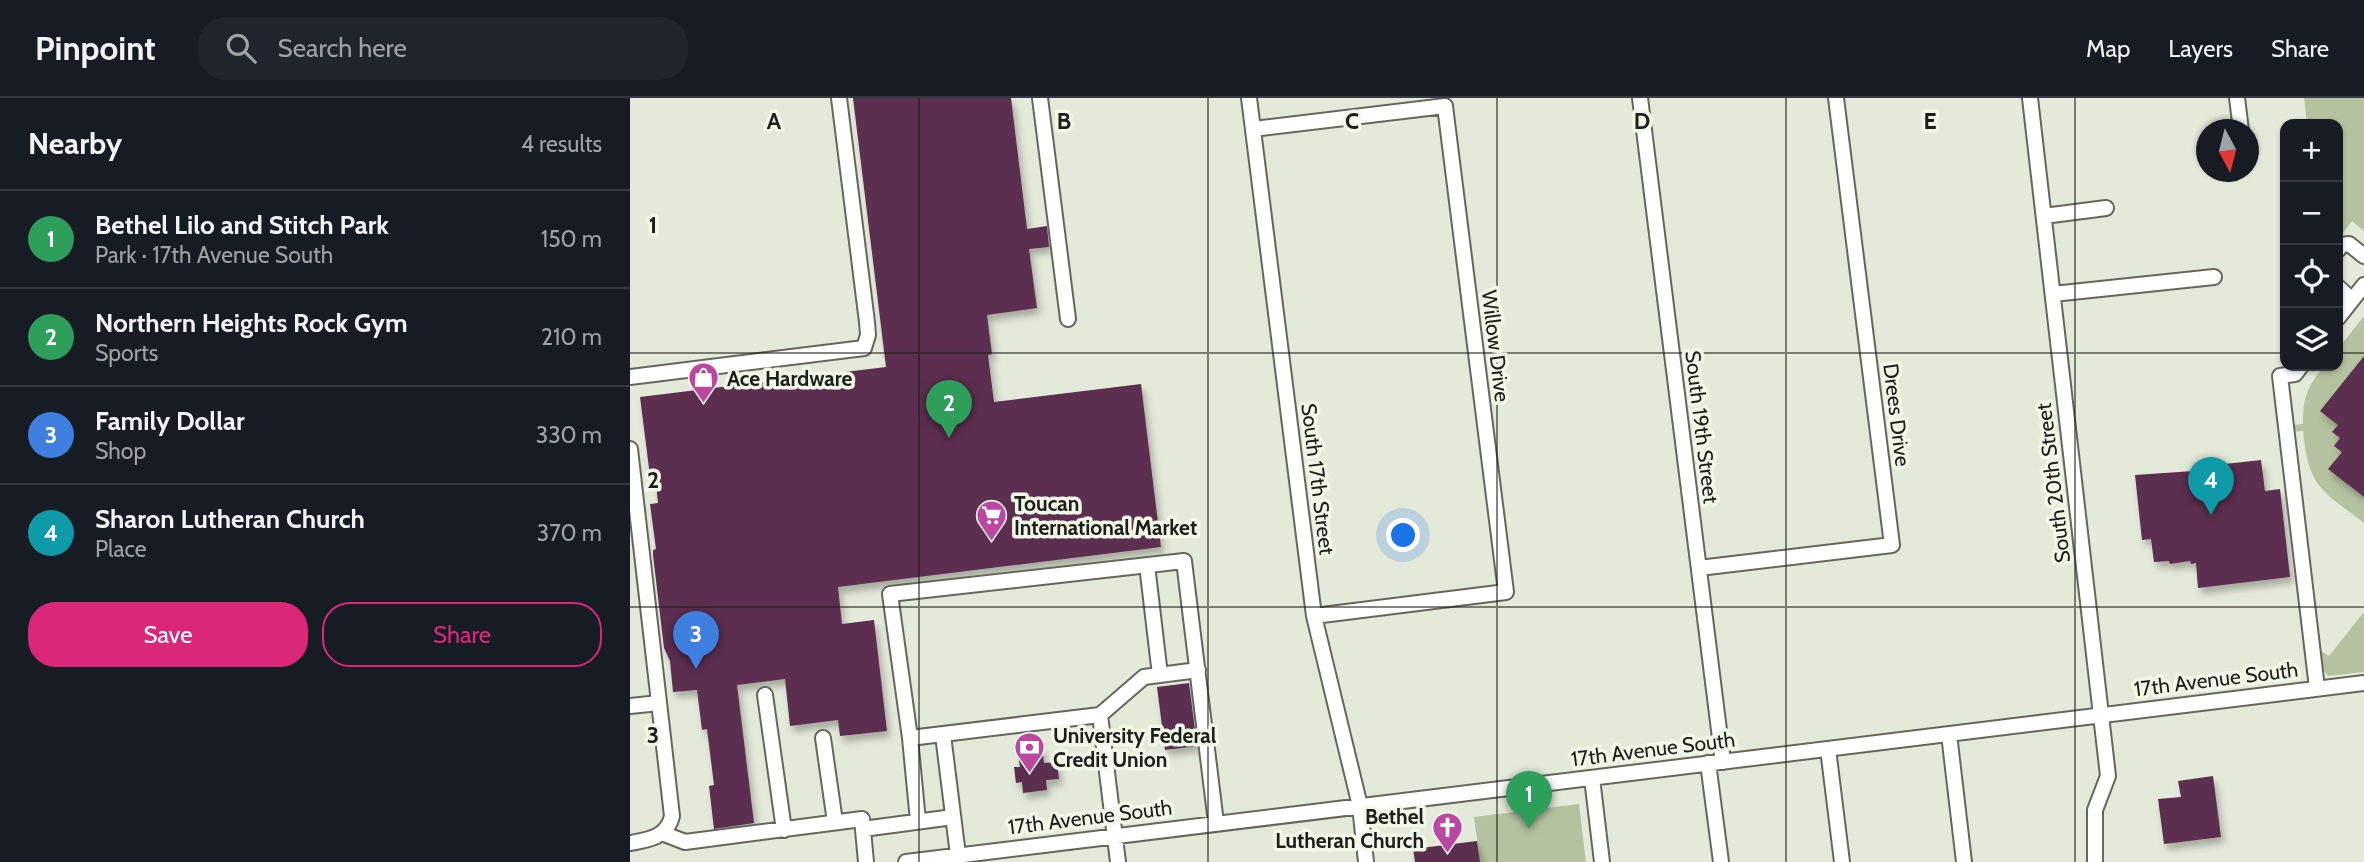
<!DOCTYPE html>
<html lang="en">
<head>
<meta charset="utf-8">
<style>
	:root { --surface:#171b24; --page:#20242c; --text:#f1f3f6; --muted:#9ea1a6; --line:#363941; --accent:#db2777 }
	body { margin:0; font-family:Cabin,sans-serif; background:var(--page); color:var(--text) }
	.controls { position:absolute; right:21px; top:21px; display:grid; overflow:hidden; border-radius:14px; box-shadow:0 2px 5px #0004 }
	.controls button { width:63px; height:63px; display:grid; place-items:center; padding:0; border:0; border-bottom:2px solid var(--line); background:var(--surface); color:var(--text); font:35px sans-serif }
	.compass { position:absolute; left:1566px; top:21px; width:63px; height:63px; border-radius:50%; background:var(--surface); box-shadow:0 2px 5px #0004; rotate:173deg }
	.you { position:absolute; left:774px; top:438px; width:24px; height:24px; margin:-18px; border:5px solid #fff; border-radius:50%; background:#1a73e8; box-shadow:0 0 0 10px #1a73e833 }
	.badge { display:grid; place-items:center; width:46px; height:46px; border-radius:50%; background:var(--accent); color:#fff; font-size:23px; font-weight:700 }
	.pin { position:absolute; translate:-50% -58px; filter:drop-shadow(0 2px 4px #0008) }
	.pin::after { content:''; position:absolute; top:37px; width:24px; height:21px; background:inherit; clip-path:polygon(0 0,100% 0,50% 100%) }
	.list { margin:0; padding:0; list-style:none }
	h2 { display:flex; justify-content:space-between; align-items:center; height:91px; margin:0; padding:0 28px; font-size:30px }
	h2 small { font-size:23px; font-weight:400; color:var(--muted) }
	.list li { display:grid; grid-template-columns:46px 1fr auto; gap:21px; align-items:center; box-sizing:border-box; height:98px; padding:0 28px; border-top:2px solid var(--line) }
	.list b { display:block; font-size:26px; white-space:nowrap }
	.list p { margin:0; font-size:23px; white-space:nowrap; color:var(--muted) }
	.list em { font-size:23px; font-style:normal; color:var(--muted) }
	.actions { display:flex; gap:14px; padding:21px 28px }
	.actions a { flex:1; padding:16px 0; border:2px solid var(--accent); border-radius:28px; text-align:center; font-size:24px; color:var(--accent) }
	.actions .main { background:var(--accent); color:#fff }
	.icon { flex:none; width:38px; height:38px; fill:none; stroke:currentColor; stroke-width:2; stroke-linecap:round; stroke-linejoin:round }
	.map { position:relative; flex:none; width:1734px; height:764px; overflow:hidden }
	header { display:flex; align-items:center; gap:42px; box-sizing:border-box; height:98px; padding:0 35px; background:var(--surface); border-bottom:2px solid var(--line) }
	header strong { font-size:33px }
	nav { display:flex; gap:38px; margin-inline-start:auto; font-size:24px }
	.search { width:490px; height:63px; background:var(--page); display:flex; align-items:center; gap:18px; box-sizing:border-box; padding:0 24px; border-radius:28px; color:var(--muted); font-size:26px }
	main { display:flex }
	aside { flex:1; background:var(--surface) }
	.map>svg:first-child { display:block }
	.green { fill:#b5c29f }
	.building { fill:#5b2e50; filter:url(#shadow) }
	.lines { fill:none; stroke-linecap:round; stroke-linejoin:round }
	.minor-casing { stroke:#63685a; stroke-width:18 }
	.minor { stroke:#fff; stroke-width:14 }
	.grid { fill:none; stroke:#1d1f1a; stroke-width:2; stroke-opacity:0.55 }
	.labels { text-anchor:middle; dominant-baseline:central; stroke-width:7; stroke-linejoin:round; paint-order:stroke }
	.street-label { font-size:21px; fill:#1d1f1a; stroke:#f2f8e7 }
	.poi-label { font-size:21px; font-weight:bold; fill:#1d1f1a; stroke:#f2f8e7; text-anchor:start }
	.grid-label { font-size:23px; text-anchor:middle; font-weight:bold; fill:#1d1f1a; stroke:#f2f8e7; stroke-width:7; stroke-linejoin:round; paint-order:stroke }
</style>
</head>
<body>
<header>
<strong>Pinpoint</strong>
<div class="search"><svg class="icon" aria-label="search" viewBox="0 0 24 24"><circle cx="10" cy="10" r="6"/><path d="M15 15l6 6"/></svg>Search here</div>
<nav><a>Map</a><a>Layers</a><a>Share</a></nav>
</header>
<main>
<aside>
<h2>Nearby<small>4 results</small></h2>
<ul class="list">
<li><span class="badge" style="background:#2e9e5b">1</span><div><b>Bethel Lilo and Stitch Park</b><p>Park · 17th Avenue South</p></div><em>150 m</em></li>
<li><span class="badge" style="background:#2e9e5b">2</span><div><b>Northern Heights Rock Gym</b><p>Sports</p></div><em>210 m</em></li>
<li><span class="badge" style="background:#3f7fe0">3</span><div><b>Family Dollar</b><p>Shop</p></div><em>330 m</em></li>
<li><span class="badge" style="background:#0f9aa8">4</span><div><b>Sharon Lutheran Church</b><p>Place</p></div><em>370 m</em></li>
</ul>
<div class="actions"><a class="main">Save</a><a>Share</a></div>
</aside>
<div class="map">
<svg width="1734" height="764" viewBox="0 0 1734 764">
	<defs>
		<filter id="shadow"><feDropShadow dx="3.5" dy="6" stdDeviation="3.5" flood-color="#0004"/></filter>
	</defs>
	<rect width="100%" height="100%" fill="#e4eada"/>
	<!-- green -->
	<path class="green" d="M1674 0H1734V133L1722 123 1713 135 1708 134V26H1677Z
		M1734 218V258L1708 327 1703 334 1711 341 1712 354 1699 371 1734 399V425C1691 392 1679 390 1673 333L1663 334V327L1673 326C1673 299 1677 289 1694 268H1708V251Z
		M1734 514V574L1698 578 1693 571 1691 553 1699 558Z
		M949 706 956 764H850L844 719Z"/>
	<!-- building -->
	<path class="building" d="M223 0H381L397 131 417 128 419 149 399 151 407 210 357 217 362 256 358 257 364 304 511 286 531 449 208 489 212 526 244 522 257 633 210 638 208 622 160 628 155 581 107 587 124 725 84 731 79 688 84 687 77 631 72 632 67 592 43 594 40 563 34 550 23 457V452L26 451 20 406 28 405 25 377 20 378 10 299 256 269Z
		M1734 258V399L1698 371 1712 354 1704 348 1710 340 1702 334 1708 327 1690 313Z
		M1631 362 1635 393 1650 391 1660 479 1568 490 1566 465 1561 466 1560 463 1540 466 1539 463 1524 464 1521 441 1512 442 1505 377 1578 372 1577 368Z
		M559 585 567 648 535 652 527 589Z
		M412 648 414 665 427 664 429 681 416 682 417 692 393 695 392 684 386 685 384 669H390L387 651Z
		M1583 678 1591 739 1534 746 1528 701 1551 699 1548 683Z
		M847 743 850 764H785L783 751Z"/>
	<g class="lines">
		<defs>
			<path id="minor" d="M410 0 438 221
				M619 0 684 518 730 708 736 764
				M1010 0 1093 664
				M1400 0 1478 678 1465 712V764
				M1607 0 1611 32
				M623 31 815 8 876 494 684 518
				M1414 118 1476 110
				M1708 152 1712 147 1719 146 1734 158
				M1708 189 1722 202
				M1423 196 1584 179
				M1708 220 1734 187
				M1671 268 1665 276 1650 278 1687 590
				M0 279 234 250 238 237 237 224 209 0
				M0 351 42 718C37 739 19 742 0 745
				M517 467 530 577
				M1069 470 1262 447 1206 0
				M568 572 514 579 470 617 280 640 260 496 554 463 586 725
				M135 597 154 732
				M0 608 29 605
				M470 617 488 764
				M1319 636 1334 764
				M313 637 328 757
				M193 640 205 724
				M280 640 288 723
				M1198 651 1212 764
				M1078 665 1091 764
				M962 680 972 764
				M233 731 323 719
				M32 735 55 744 232 721 236 764
				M276 764 1734 585"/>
		</defs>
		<!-- minor casing -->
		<use href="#minor" class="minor-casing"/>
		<!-- minor -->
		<use href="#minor" class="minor"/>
	</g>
	<!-- grid -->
	<path class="grid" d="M289 0V764M578 0V764M867 0V764M1156 0V764M1445 0V764M0 255H1655M1708 255H1734M0 509H1734"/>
	<!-- icons -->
	<defs>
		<symbol id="shop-pin" viewBox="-11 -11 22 30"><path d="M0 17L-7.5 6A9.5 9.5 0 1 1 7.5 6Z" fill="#bb47a1" stroke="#f2f8e7"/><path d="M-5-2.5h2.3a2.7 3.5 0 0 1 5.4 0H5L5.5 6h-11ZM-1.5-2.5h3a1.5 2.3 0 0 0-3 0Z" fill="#fff"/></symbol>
		<symbol id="supermarket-pin" viewBox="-11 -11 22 30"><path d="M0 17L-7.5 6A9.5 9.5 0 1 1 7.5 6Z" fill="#bb47a1" stroke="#f2f8e7"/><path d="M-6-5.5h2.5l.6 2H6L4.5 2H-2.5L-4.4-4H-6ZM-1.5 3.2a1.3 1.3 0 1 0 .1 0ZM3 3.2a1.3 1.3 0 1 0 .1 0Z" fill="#fff"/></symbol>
		<symbol id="bank-pin" viewBox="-11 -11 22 30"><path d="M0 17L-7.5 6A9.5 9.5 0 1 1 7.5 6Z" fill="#bb47a1" stroke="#f2f8e7"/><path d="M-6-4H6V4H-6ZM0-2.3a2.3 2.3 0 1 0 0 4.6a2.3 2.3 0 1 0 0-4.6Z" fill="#fff"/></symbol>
		<symbol id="church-pin" viewBox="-11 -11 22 30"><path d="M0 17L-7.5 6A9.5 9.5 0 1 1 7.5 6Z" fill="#bb47a1" stroke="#f2f8e7"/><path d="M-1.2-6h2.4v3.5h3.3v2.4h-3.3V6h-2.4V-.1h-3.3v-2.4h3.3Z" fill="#fff"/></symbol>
	</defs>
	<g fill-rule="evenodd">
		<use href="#shop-pin" x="56" y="262" width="35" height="47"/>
		<use href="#supermarket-pin" x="344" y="400" width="35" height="47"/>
		<use href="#bank-pin" x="382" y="632" width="35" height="47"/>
		<use href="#church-pin" x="800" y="712" width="35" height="47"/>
	</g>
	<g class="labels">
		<!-- street labels -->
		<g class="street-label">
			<text transform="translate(866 248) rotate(83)">Willow Drive</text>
			<text transform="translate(1267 317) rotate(83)">Drees Drive</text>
			<text transform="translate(1072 329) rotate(83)">South 19th Street</text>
			<text transform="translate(688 381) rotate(83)">South 17th Street</text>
			<text transform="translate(1423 385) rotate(-97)">South 20th Street</text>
			<text transform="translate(1586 581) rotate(-7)">17th Avenue South</text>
			<text transform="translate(1023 651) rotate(-7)">17th Avenue South</text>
			<text transform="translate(460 719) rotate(-7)">17th Avenue South</text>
		</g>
		<!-- poi labels -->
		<g class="poi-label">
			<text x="97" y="280">Ace Hardware</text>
			<text x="384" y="405">Toucan<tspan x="384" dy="24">International Market</tspan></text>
			<text x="423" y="637">University Federal<tspan x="423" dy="24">Credit Union</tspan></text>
			<text x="794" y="718" text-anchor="end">Bethel<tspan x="794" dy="24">Lutheran Church</tspan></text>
		</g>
	</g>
	<g class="grid-label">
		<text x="144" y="31">A</text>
		<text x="434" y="31">B</text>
		<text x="722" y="31">C</text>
		<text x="1012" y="31">D</text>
		<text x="1300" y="31">E</text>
		<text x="23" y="135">1</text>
		<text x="23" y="390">2</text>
		<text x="23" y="645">3</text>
	</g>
</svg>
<div class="controls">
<button>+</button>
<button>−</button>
<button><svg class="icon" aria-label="locate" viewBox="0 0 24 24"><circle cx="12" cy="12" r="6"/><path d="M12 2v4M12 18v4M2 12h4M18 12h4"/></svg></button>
<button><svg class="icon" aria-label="layers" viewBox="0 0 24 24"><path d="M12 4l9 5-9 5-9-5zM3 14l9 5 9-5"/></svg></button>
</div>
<svg class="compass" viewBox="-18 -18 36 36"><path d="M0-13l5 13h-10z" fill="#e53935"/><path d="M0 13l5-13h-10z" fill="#9ea1a6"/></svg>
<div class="you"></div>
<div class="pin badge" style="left:899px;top:731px;background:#2e9e5b">1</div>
<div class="pin badge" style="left:319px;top:340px;background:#2e9e5b">2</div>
<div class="pin badge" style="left:66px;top:571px;background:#3f7fe0">3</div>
<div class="pin badge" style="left:1581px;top:417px;background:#0f9aa8">4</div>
</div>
</main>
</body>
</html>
